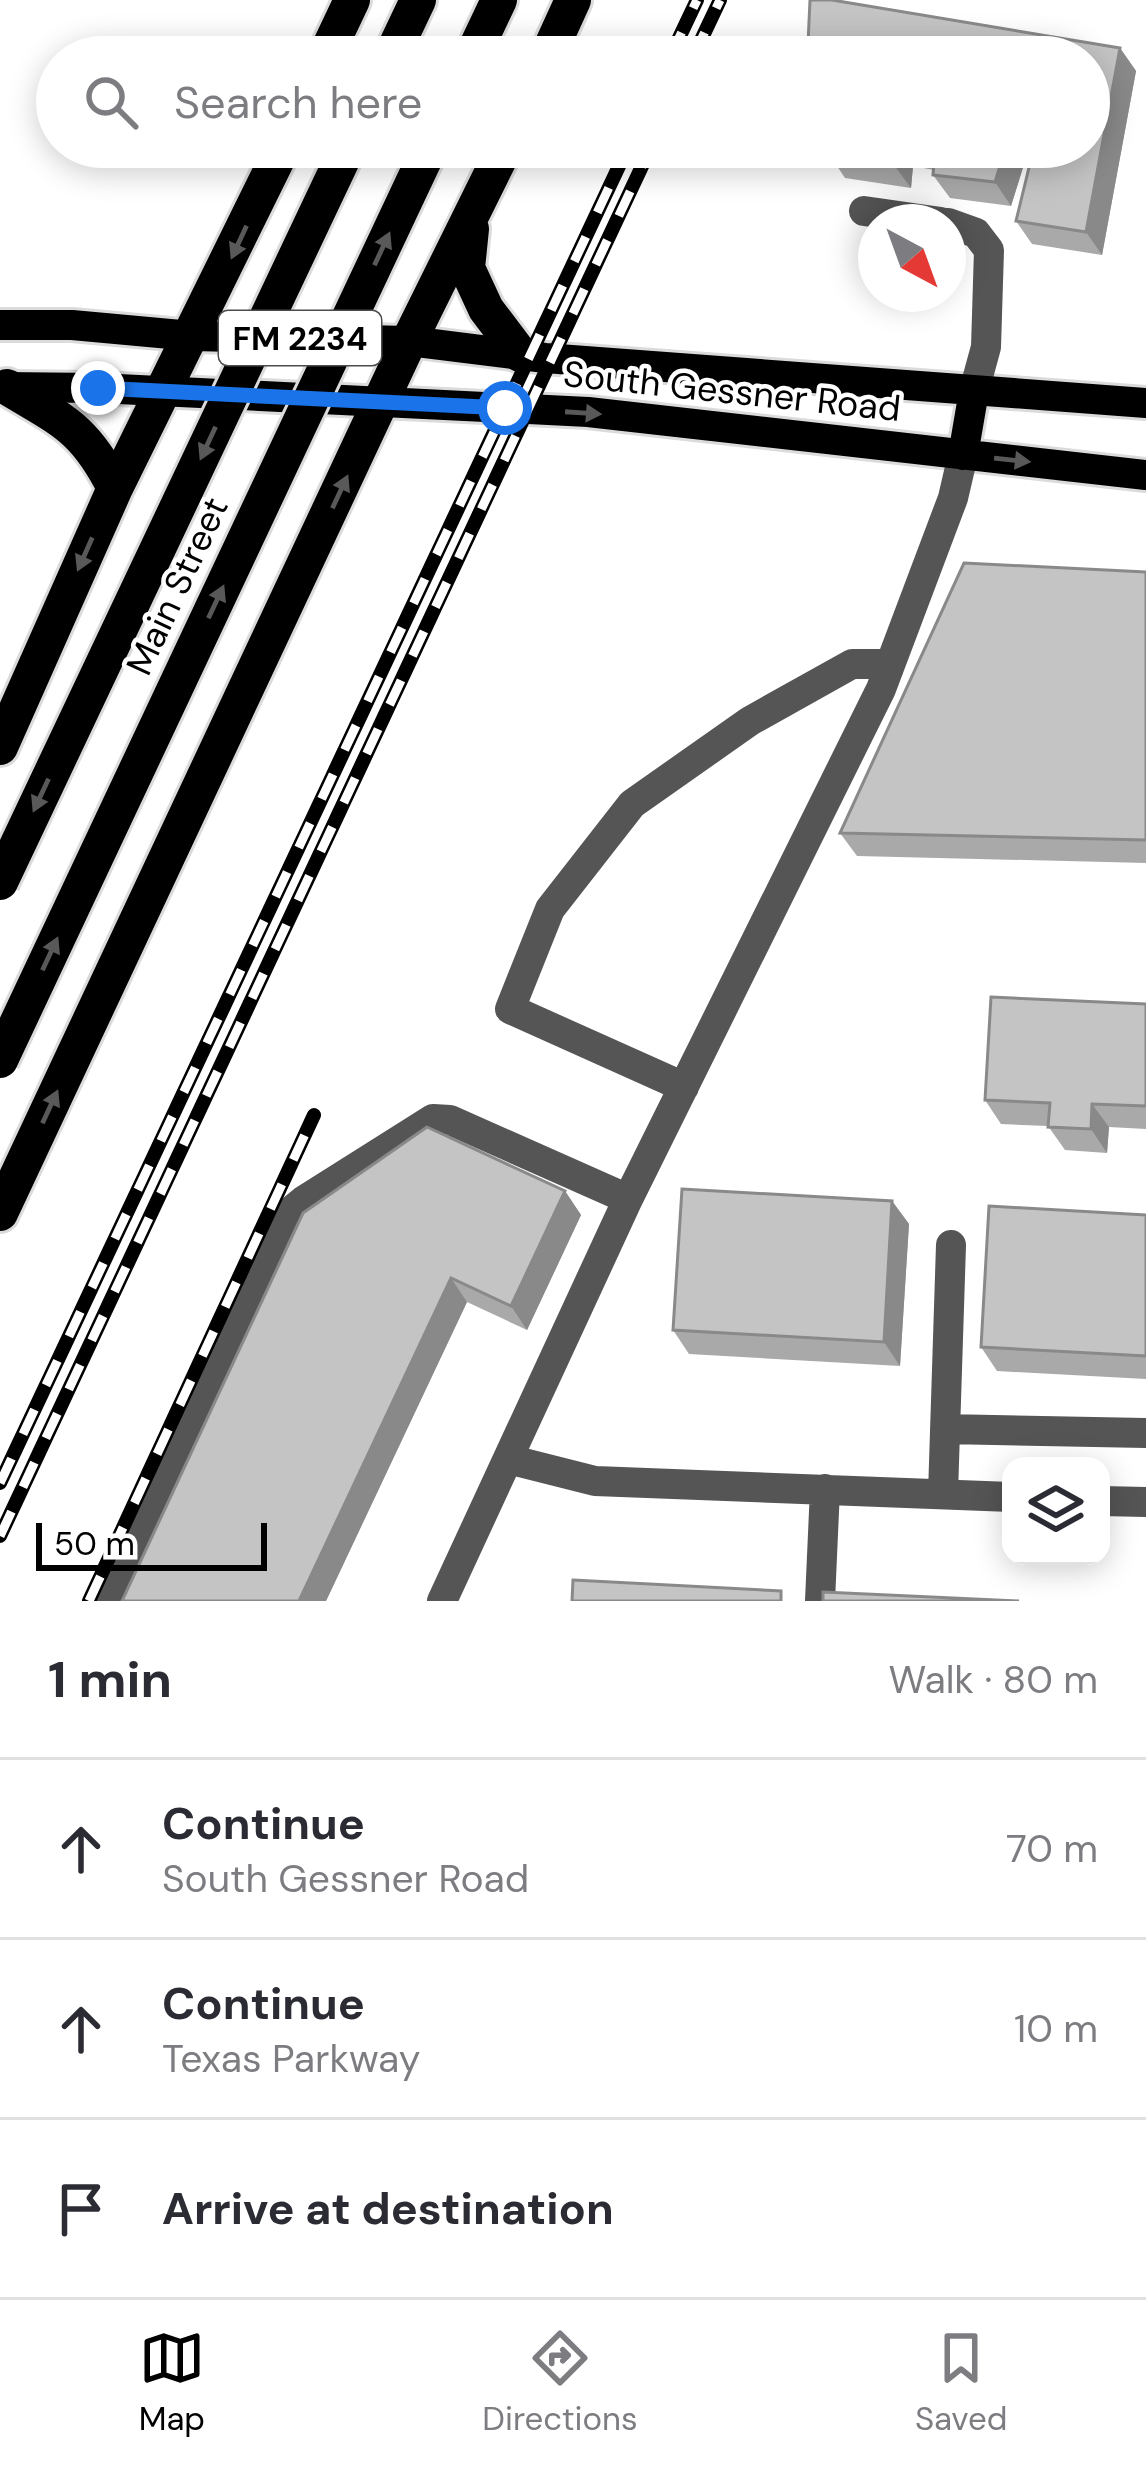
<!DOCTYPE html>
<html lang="en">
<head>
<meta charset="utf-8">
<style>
	:root { --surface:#fff; --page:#f7f7f7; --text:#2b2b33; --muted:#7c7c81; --line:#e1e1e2; --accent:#000 }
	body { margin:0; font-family:"DM Sans",sans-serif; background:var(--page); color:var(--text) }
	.controls { position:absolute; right:36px; bottom:36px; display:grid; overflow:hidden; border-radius:24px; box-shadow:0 6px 30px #0003 }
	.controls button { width:108px; height:108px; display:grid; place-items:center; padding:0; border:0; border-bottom:3px solid var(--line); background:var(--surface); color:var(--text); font:60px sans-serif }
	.compass { position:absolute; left:858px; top:204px; width:108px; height:108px; border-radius:50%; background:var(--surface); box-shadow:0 6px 30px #0003; rotate:139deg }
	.scale { position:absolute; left:36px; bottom:30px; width:231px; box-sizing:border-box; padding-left:12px; border:6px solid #000; border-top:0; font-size:33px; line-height:42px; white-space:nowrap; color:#000; -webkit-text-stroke:9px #fff; paint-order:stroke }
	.stop { position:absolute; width:36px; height:36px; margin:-27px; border:9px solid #1a73e8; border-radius:50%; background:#fff }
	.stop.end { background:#1a73e8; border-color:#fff; box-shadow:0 3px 12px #0008 }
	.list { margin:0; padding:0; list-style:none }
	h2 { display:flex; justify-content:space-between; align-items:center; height:156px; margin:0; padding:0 48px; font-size:51px }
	h2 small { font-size:39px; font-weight:400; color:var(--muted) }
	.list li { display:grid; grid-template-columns:78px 1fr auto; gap:36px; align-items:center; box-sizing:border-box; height:180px; padding:0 48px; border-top:3px solid var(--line) }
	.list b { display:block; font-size:45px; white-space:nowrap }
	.list p { margin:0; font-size:39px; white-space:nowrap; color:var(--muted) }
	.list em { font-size:39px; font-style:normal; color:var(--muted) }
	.icon { flex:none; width:66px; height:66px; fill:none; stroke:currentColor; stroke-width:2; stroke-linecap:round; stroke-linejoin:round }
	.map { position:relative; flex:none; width:1146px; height:1601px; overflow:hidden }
	.search { position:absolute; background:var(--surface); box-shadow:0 6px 30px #0003; left:36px; right:36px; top:36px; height:132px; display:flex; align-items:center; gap:30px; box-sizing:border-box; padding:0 42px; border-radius:66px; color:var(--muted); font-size:45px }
	.sheet { height:696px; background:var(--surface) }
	nav { display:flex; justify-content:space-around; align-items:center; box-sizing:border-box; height:168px; border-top:3px solid var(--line); background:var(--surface); font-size:33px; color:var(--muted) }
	nav a { display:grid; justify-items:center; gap:6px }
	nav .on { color:var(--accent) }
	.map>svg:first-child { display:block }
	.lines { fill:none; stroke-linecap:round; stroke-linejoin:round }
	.major-casing { stroke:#dbdbdb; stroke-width:36 }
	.highway-casing { stroke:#dbdbdb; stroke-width:42 }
	.minor { stroke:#555; stroke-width:30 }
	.major { stroke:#000; stroke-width:30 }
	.highway { stroke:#000; stroke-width:36 }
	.rail-casing { stroke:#000; stroke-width:14 }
	.rail { stroke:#fff; stroke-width:9; stroke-dasharray:27; stroke-linecap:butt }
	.highway-bridge-casing { stroke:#dbdbdb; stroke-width:42; stroke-linecap:butt }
	.highway-bridge { stroke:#000; stroke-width:36 }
	.wall { fill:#a9a9a9 }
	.shaded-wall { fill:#898989 }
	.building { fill:#c4c4c4; stroke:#898989; stroke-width:3 }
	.oneway { fill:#595959 }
	.route { stroke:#1a73e8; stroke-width:15 }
	.labels { text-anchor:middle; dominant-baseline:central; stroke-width:9; stroke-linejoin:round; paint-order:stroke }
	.shield { fill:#fff; stroke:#4c4c4c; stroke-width:3 }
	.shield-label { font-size:33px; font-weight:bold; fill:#000 }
	.street-label { font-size:36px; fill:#000; stroke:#fff }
</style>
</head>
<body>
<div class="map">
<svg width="1146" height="1601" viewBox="0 0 1146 1601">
	<rect width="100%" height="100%" fill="#fff"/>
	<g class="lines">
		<defs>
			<path id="major" d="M0 325H72L192 336 409 341 545 358 1146 403
				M4 387 98 388 588 412 1146 475
				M963 455 974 391"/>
			<path id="highway" d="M325 57 352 0
				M391 57 418 0
				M472 57 499 0
				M547 57 573 0
				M471 229 467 268 486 309 520 354
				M7 387C63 421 84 427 115 488
				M0 747 115 488 283 147
				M0 1213 409 341 505 147"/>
		</defs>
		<!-- major casing -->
		<use href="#major" class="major-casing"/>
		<!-- highway casing -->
		<use href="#highway" class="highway-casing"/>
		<!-- minor -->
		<path class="minor" d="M864 211 941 222
			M948 223 976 233 989 250 986 347 974 391
			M684 1087 510 1009 550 909 632 804 750 721 852 664H890
			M945 1429 1146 1433
			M508 1459 595 1481 1011 1497
			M943 1494 951 1245
			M1101 1501 1146 1502
			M106 1601 292 1210 303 1201 433 1119 450 1120 628 1199
			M442 1601 628 1199 881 689 953 498 963 455
			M820 1601 825 1489"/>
		<!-- major -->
		<use href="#major" class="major"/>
		<!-- highway -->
		<use href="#highway" class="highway"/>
		<defs>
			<path id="rail" d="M670 57 697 0
				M693 57 720 0
				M0 1483 628 147
				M0 1536 651 147
				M89 1601 314 1115"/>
		</defs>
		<!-- rail casing -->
		<use href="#rail" class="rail-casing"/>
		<!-- rail -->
		<use href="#rail" class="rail"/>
		<defs>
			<path id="highway-bridge" d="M0 882 348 147
				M0 1060 430 147"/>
		</defs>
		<!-- highway-bridge casing -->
		<use href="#highway-bridge" class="highway-bridge-casing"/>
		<!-- highway-bridge -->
		<use href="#highway-bridge" class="highway-bridge"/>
	</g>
	<!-- wall -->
	<path class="wall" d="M1120 48 1136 71 1102 255 1032 244 1016 221 1031 162 1025 161 1011 206 950 198 933 175 934 170 913 166 911 188 845 178 829 154 830 152 795 147H1089Z
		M1146 572V863L857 856 840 833Z
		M1146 1004V1129L1109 1127 1107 1153 1065 1150 1048 1126 1001 1124 985 1100Z
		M427 1127 565 1191 581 1215 527 1330 467 1302 326 1601H122Z
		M892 1201 909 1224 900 1366 689 1354 673 1330Z
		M1146 1215V1379L997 1371 981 1347Z"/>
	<!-- shaded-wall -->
	<path class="shaded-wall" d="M1120 48 1136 71 1102 255 1086 232Z
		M896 147H900L913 166 911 188 894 165Z
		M1006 147H1016L1025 161 1011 206 995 182Z
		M1092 1104 1109 1127 1107 1153 1091 1129Z
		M565 1191 581 1215 527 1330 511 1306Z
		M892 1201 909 1224 900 1366 884 1342Z
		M451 1278 467 1302 326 1601H299Z"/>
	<!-- building -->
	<path class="building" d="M810 0H832L1120 48 1086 232 1016 221 1034 147H1089V57H789L791 45 808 44Z
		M831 147H896L894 165 829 154Z
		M919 147H1006L995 182 933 175 935 150Z
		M964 563 1146 572V840L840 833Z
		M991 997 1146 1004V1106L1092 1104 1091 1129 1048 1127 1050 1103 985 1100Z
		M427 1127 565 1191 511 1306 451 1278 299 1601H122L303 1213Z
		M682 1189 892 1201 884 1342 673 1330Z
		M989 1206 1146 1215V1356L981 1347Z
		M573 1580 781 1591V1601H572Z
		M823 1592 1019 1601H823Z"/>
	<!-- one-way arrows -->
	<defs><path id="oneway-solid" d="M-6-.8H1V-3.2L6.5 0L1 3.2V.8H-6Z" transform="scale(3)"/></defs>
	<g class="oneway">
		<use href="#oneway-solid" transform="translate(239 242) rotate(115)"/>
		<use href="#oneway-solid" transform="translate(382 249) rotate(-65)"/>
		<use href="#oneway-solid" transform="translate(583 413) rotate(4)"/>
		<use href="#oneway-solid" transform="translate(208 443) rotate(115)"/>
		<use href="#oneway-solid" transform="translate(1012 460) rotate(6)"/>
		<use href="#oneway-solid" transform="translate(340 492) rotate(-65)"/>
		<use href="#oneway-solid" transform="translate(85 554) rotate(114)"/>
		<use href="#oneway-solid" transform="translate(216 602) rotate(-65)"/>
		<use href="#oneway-solid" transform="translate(41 795) rotate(115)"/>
		<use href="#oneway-solid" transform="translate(50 954) rotate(-65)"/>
		<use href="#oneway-solid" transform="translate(50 1107) rotate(-65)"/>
	</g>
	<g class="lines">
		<!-- route -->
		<path class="route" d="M98 388 505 408"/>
	</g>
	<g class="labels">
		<!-- shield labels -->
		<rect class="shield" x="219" y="311" width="162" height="54" rx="9"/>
		<g class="shield-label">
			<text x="300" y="338">FM 2234</text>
		</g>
		<!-- street labels -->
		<g class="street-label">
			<text transform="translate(732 391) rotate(6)">South Gessner Road</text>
			<text transform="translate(177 586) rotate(-65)">Main Street</text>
		</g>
	</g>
</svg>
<div class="controls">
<button><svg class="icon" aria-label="layers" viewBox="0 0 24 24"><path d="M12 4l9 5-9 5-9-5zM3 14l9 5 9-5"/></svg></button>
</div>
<svg class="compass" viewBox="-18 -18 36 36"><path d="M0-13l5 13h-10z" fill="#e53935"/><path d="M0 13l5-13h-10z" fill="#7c7c81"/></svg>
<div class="scale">50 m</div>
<div class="stop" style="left:505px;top:408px"></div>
<div class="stop end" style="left:98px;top:388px"></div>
<div class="search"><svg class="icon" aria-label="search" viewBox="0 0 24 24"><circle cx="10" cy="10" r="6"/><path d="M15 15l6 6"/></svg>Search here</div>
</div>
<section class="sheet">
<h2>1 min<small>Walk · 80 m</small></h2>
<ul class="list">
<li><svg class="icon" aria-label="ahead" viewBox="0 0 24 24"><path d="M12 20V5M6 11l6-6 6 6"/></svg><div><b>Continue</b><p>South Gessner Road</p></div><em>70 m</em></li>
<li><svg class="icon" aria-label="ahead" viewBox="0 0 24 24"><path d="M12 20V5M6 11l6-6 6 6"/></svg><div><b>Continue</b><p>Texas Parkway</p></div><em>10 m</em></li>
<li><svg class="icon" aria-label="arrive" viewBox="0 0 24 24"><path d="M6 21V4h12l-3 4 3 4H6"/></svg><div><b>Arrive at destination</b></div></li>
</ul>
</section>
<nav>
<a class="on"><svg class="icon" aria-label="map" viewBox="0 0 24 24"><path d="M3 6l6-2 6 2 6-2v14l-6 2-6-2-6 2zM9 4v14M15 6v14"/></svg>Map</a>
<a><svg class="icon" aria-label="directions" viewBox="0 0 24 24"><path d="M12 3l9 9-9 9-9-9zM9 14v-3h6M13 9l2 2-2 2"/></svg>Directions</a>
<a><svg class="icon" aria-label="saved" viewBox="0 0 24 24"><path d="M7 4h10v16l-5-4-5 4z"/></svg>Saved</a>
</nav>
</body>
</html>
